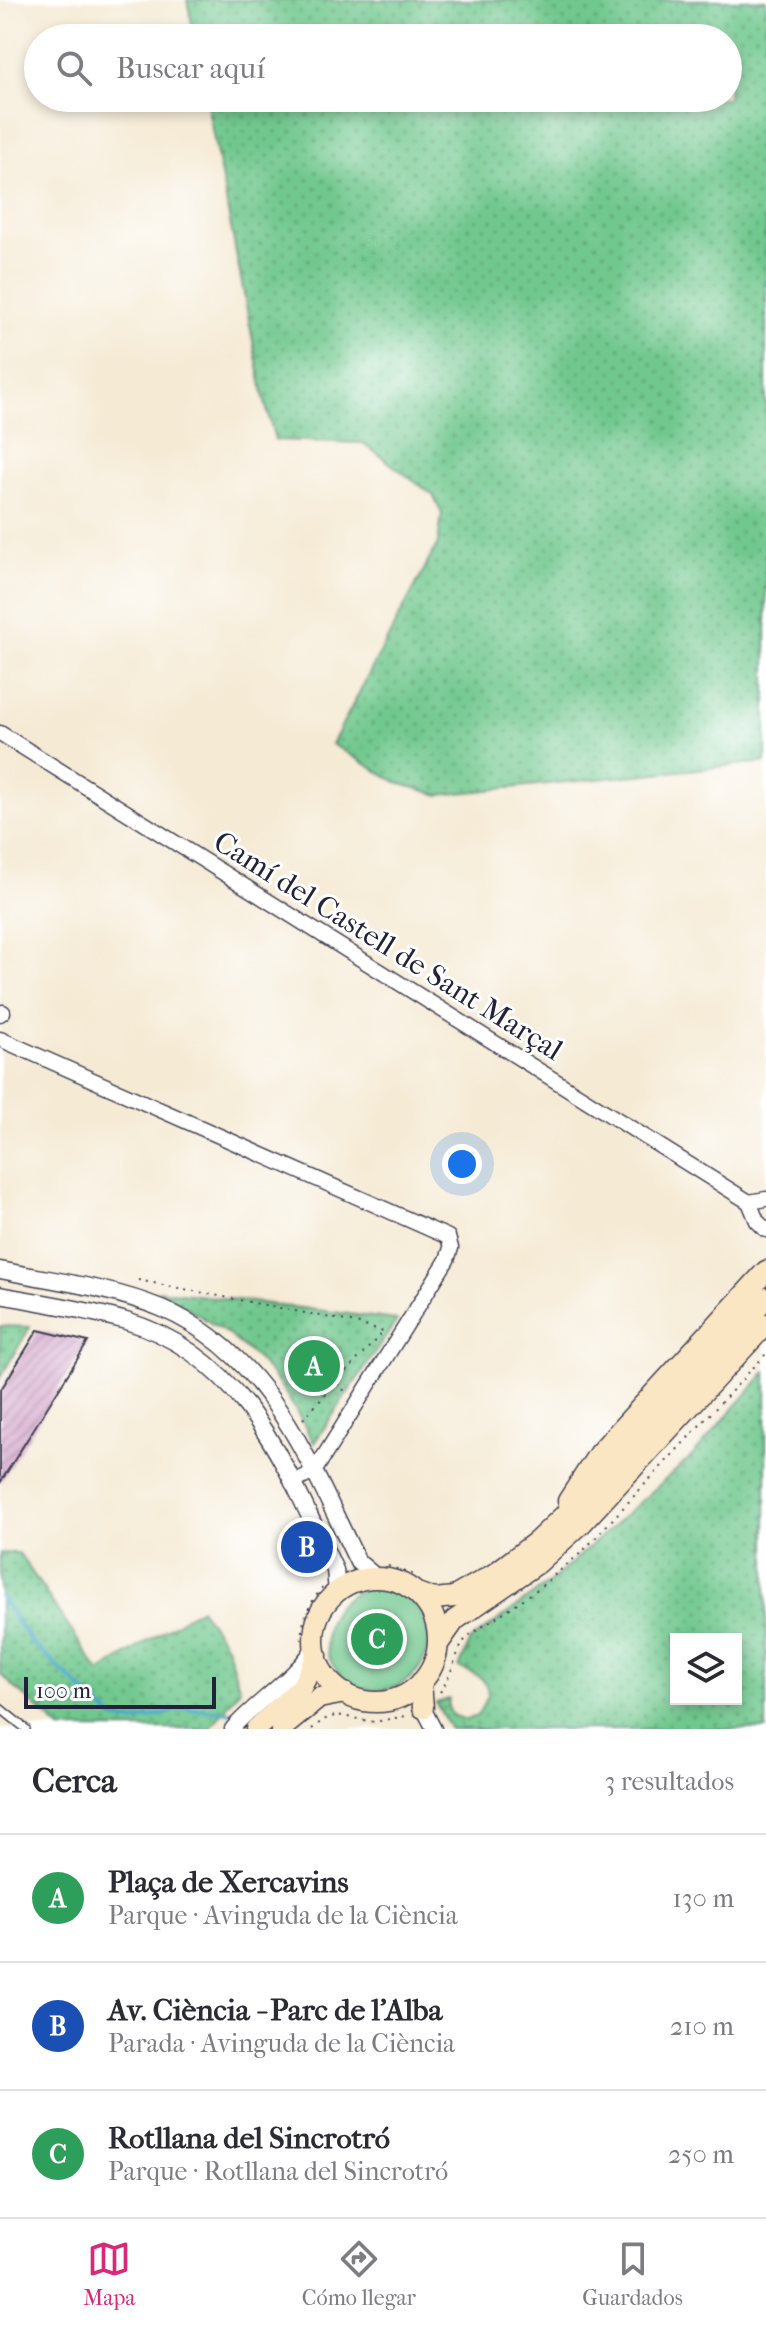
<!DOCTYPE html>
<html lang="es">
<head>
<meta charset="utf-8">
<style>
	:root { --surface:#fff; --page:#f7f7f7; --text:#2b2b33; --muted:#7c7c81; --line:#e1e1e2; --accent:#db2777 }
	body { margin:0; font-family:"IM FELL French Canon",serif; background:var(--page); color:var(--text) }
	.controls { position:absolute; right:24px; bottom:24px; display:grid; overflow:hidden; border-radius:0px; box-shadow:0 4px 12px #0003 }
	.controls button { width:72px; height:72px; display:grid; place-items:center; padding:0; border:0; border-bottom:2px solid var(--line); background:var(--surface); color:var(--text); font:40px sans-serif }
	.scale { position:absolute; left:24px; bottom:20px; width:192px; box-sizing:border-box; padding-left:8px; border:4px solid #22223b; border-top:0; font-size:22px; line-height:28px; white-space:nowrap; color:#22223b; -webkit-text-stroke:6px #fff; paint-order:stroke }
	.you { position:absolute; left:462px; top:1164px; width:28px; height:28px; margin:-20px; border:6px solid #fff; border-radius:50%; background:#1a73e8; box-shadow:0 0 0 12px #1a73e833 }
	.badge { display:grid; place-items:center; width:52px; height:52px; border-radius:50%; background:var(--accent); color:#fff; font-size:26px; font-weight:700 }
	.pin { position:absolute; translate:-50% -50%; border:4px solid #fff; box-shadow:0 2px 8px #0006 }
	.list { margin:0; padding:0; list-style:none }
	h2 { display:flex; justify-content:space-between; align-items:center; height:104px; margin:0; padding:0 32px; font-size:34px }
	h2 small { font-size:26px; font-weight:400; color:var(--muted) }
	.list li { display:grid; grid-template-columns:52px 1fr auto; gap:24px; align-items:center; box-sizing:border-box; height:128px; padding:0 32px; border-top:2px solid var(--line) }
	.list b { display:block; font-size:30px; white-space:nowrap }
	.list p { margin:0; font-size:26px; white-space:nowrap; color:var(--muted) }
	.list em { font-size:26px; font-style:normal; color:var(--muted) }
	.icon { flex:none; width:44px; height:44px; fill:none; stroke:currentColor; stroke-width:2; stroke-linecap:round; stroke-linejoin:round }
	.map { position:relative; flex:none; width:766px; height:1729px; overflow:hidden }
	.search { position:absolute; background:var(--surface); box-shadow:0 4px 12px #0003; left:24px; right:24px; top:24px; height:88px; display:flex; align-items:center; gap:20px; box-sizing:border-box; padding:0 28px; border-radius:44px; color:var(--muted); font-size:30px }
	.sheet { height:488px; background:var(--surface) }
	nav { display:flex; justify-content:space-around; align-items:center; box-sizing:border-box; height:112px; border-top:2px solid var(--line); background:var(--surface); font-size:22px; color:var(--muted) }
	nav a { display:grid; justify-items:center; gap:4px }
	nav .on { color:var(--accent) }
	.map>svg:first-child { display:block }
	.grass { fill:url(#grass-dots); stroke:#4a7564; stroke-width:2; fill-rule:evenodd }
	.garden { fill:#71c88e; stroke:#4a7564; stroke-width:2 }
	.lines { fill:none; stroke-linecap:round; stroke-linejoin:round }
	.stream { stroke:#48a7c7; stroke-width:4 }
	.building { fill:url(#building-hatch) }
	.service-casing { stroke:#424052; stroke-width:10 }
	.minor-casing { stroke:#424052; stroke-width:17 }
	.tertiary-casing { stroke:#424052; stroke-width:19 }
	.secondary-casing { stroke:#424052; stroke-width:23 }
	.path { stroke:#424052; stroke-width:2; stroke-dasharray:2 6; stroke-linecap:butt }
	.service { stroke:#fff; stroke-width:7 }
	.minor { stroke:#fff; stroke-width:14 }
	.tertiary { stroke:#fff; stroke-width:16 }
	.secondary { stroke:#fbe6c4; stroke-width:20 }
	.labels { text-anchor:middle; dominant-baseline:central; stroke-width:6; stroke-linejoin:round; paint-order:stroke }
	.street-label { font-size:30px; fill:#22223b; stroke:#fff }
</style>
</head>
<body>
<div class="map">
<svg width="766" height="1729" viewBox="0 0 766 1729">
	<defs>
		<pattern id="grass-dots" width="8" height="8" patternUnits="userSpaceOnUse" patternTransform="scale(2)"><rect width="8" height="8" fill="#71c88e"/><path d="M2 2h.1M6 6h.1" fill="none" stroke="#5ca275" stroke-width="1.8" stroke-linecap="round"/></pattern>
		<pattern id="building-hatch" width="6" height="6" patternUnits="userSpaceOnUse" patternTransform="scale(2)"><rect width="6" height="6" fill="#d3a4ca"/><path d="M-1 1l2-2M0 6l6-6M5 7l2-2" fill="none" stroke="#ab85a5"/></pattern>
	</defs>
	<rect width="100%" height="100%" fill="#fff"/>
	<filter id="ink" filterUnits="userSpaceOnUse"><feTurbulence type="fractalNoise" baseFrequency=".0125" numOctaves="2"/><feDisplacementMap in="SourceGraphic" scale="16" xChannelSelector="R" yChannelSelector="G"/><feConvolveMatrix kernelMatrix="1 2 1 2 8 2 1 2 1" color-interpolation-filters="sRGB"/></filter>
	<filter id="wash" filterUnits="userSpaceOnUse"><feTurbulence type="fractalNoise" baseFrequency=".006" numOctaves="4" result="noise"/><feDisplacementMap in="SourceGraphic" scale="32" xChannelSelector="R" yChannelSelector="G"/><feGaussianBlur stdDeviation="1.8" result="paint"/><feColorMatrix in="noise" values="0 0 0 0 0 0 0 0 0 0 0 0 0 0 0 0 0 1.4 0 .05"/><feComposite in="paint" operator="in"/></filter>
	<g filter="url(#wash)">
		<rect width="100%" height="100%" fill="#f5ead4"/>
		<!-- grass -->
		<path class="grass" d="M187 0H766V762L439 795 398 783 332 744 438 543 442 514 433 495 363 443 275 440 264 398 206 98H728V38H195Z
			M157 1290 397 1320 314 1443C303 1424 292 1402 279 1384 248 1342 201 1316 157 1290Z
			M0 1326 30 1327 0 1378Z
			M766 1372V1729H450L436 1703 449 1699 448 1707 452 1715 466 1720 477 1716 488 1696C487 1676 476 1674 459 1668L470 1641 550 1582 693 1455ZM676 1639H736V1699H676Z
			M0 1553H19L99 1672 200 1608 226 1645 240 1689 210 1729H60L0 1674Z"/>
		<!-- garden -->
		<path class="garden" d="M326 1639a51 51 0 1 1 102 0a51 51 0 1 1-102 0Z"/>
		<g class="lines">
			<!-- stream -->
			<path class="stream" d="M0 1597 33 1644 113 1718 134 1722 183 1709 222 1711 242 1715
				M293 1727 304 1729"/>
		</g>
		<g id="blocks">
			<!-- building -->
			<path class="building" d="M38 1330 88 1342 0 1483V1391Z"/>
		</g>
	</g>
	<g filter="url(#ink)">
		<use href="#blocks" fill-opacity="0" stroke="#424052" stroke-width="2"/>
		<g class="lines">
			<defs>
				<path id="service" d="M0 1708 26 1729"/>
				<path id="minor" d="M0 733 749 1202 757 1221 766 1230
					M0 1014 3 1012
					M0 1039 448 1237 451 1248 447 1260 314 1472 292 1483
					M749 1202 766 1199
					M423 1708 434 1729
					M232 1729C255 1702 302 1673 315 1644"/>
				<path id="tertiary" d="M0 1270C53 1281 110 1287 161 1308 271 1355 309 1463 358 1562L377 1578
					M0 1295C42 1303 85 1309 126 1321 246 1356 286 1468 335 1570L337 1592"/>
				<path id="secondary" d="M568 1501 599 1453 766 1271
					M314 1640a62 62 0 1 1 124 0a62 62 0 1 1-124 0Z
					M417 1593 434 1599 454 1597 494 1574 536 1542 578 1502 766 1298
					M438 1644 455 1620 538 1563 583 1522 766 1324
					M421 1682 423 1708
					M256 1729 302 1686 317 1656
					M281 1729 319 1698 345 1693"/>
			</defs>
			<!-- service casing -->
			<use href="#service" class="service-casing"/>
			<!-- minor casing -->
			<use href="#minor" class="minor-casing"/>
			<!-- tertiary casing -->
			<use href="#tertiary" class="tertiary-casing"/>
			<!-- secondary casing -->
			<use href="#secondary" class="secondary-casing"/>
			<!-- path -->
			<path class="path" d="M138 1280 356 1323 383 1332
				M338 1383 347 1394
				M303 1419 382 1333
				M388 1566 415 1575
				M301 1640C302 1620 309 1604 322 1588
				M440 1692C453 1675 454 1654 467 1637L538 1589 582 1552 766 1354
				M312 1729 323 1720 337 1715 374 1722 406 1716"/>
			<!-- service -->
			<use href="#service" class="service"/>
			<!-- minor -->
			<use href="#minor" class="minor"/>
			<!-- tertiary -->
			<use href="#tertiary" class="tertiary"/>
			<!-- secondary -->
			<use href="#secondary" class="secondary"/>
		</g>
	</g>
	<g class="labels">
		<!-- street labels -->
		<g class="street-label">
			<text transform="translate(388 946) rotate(32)">Camí del Castell de Sant Marçal</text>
		</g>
	</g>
</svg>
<div class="controls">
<button><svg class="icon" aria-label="layers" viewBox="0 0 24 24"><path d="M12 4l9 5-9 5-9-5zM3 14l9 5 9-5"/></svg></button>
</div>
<div class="scale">100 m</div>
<div class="you"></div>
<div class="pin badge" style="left:314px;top:1366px;background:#2e9e5b">A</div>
<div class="pin badge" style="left:307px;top:1547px;background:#1a4fb4">B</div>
<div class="pin badge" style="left:377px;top:1639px;background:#2e9e5b">C</div>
<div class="search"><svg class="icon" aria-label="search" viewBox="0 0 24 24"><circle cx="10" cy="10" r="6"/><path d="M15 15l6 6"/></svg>Buscar aquí</div>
</div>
<section class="sheet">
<h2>Cerca<small>3 resultados</small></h2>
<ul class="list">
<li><span class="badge" style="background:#2e9e5b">A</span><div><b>Plaça de Xercavins</b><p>Parque · Avinguda de la Ciència</p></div><em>130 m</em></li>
<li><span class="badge" style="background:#1a4fb4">B</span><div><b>Av. Ciència - Parc de l'Alba</b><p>Parada · Avinguda de la Ciència</p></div><em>210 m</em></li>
<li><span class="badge" style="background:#2e9e5b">C</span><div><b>Rotllana del Sincrotró</b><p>Parque · Rotllana del Sincrotró</p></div><em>250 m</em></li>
</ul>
</section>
<nav>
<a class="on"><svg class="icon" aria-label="map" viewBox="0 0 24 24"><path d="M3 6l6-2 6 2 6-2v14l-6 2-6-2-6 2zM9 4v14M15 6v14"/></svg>Mapa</a>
<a><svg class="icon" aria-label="directions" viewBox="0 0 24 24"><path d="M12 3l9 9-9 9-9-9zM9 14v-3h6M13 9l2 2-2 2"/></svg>Cómo llegar</a>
<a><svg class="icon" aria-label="saved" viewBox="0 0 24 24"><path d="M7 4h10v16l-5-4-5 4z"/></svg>Guardados</a>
</nav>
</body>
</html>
